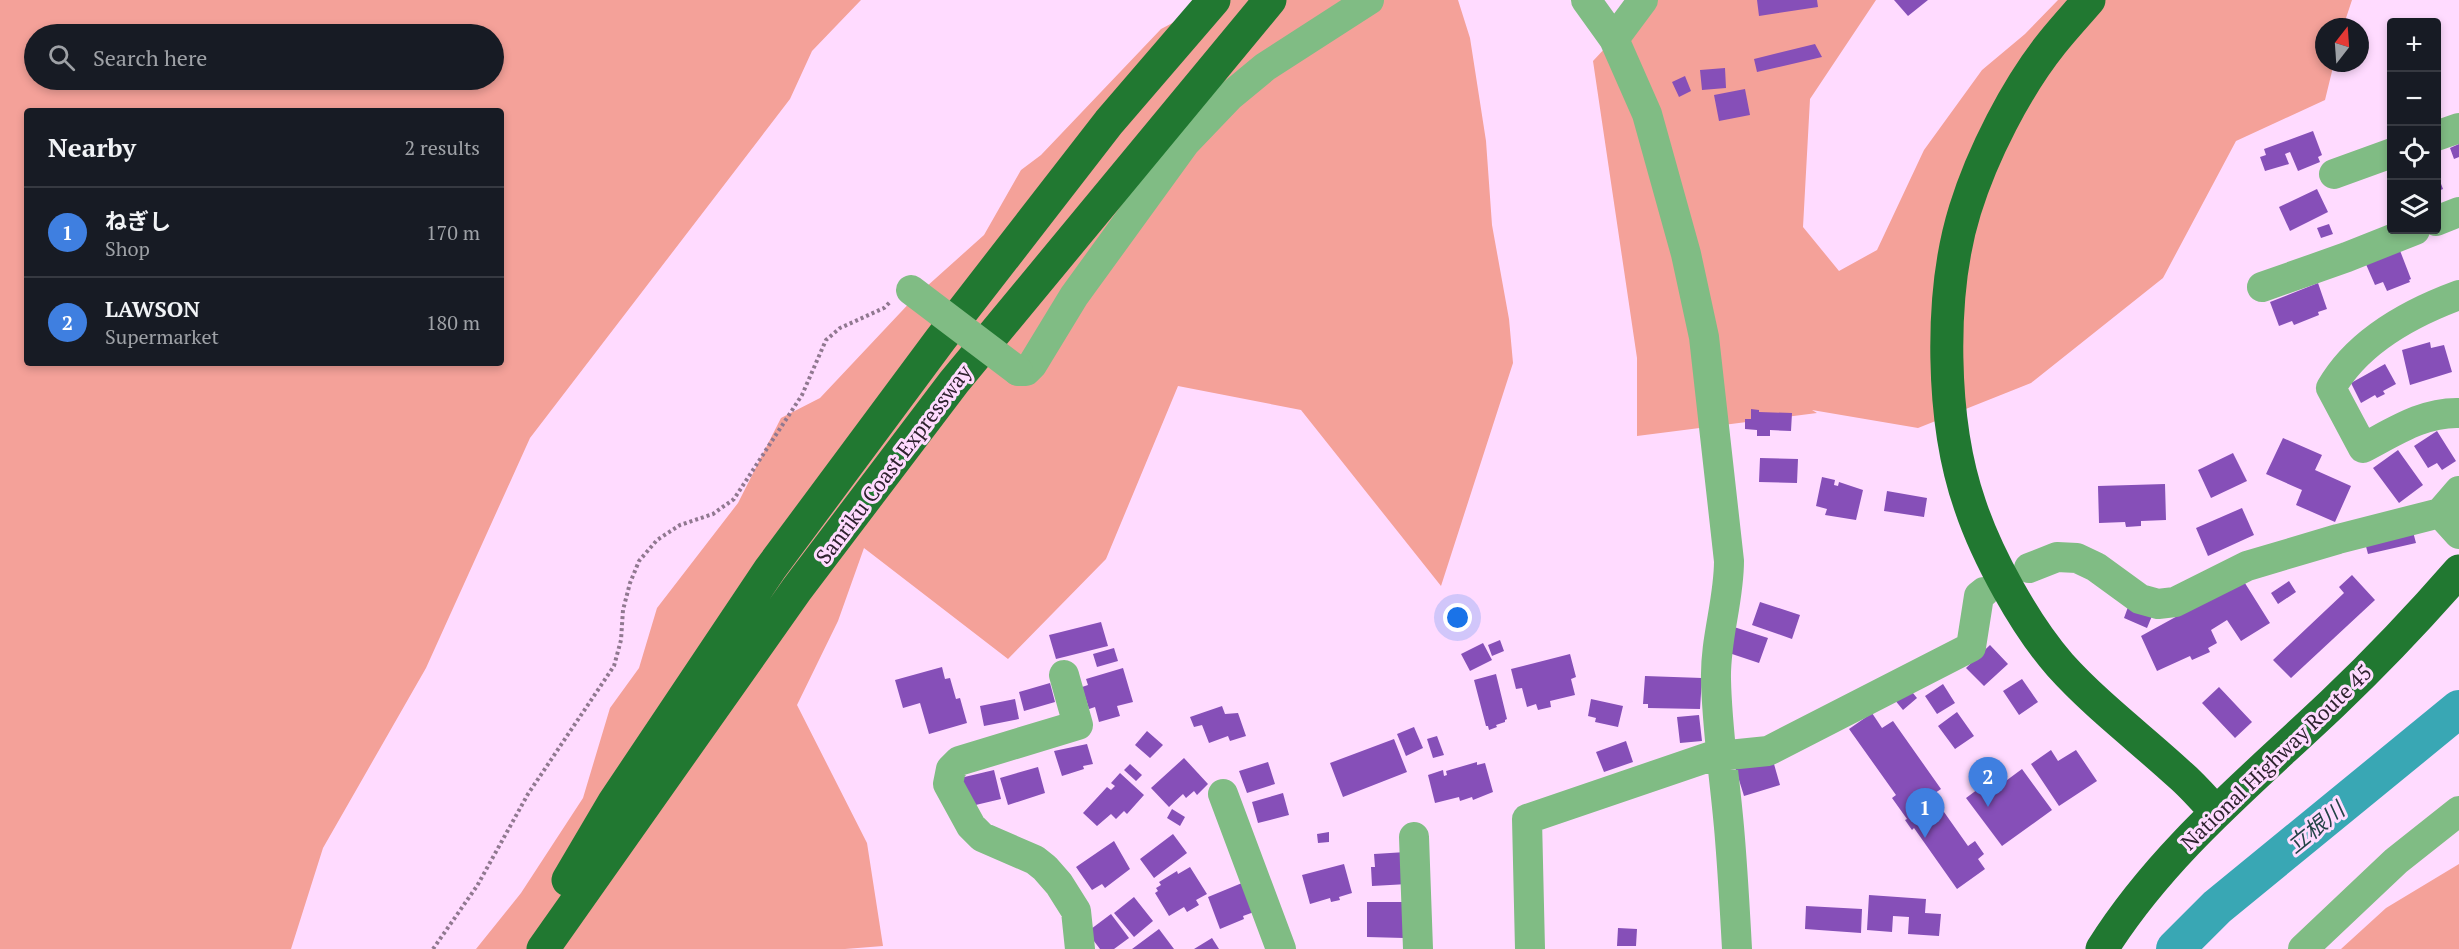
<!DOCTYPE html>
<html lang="en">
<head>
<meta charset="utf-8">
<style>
	:root { --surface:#171b24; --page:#20242c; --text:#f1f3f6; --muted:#9ea1a6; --line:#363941; --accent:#b45309 }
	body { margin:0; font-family:"PT Serif","Noto Sans JP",serif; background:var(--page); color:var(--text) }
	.controls { position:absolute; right:18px; top:18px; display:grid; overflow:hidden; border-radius:6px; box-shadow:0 3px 9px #0003 }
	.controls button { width:54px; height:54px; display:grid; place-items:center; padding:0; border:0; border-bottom:2px solid var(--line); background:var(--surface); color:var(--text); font:30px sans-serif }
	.compass { position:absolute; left:2315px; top:18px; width:54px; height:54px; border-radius:50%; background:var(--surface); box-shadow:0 3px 9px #0003; rotate:17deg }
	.you { position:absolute; left:1458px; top:618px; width:21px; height:21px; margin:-15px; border:4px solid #fff; border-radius:50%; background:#1a73e8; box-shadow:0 0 0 9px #1a73e833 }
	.badge { display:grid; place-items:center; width:39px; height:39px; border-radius:50%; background:var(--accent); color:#fff; font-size:20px; font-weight:700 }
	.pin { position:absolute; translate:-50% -50px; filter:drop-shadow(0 2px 3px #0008) }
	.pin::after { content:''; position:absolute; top:32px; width:21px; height:18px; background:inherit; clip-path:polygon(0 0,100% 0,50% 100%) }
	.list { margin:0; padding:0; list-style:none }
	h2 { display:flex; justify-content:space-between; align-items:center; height:78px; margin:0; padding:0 24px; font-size:26px }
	h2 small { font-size:20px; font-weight:400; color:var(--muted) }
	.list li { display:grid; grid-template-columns:39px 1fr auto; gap:18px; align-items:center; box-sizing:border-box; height:90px; padding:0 24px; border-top:2px solid var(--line) }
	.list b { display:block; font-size:22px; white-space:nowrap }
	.list p { margin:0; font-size:20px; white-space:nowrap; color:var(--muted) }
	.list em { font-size:20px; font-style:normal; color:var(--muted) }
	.icon { flex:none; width:33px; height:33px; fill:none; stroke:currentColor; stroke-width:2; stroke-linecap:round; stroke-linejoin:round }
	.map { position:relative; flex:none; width:2459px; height:949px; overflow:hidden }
	.search { position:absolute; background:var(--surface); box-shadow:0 3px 9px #0003; left:24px; top:24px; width:480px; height:66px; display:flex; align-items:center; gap:15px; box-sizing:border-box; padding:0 21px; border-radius:33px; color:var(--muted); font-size:22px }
	.panel { position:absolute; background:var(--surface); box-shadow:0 3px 9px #0003; left:24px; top:108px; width:480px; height:258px; border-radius:6px }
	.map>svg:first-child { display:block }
	.green { fill:#f4a199; fill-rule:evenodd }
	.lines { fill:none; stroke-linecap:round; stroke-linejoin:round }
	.river { stroke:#39a7b4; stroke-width:38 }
	.building { fill:#864fb8 }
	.path { stroke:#907890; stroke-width:4; stroke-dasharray:3 3; stroke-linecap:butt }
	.minor { stroke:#80bc84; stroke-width:30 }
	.highway { stroke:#217831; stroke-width:33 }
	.minor-bridge { stroke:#80bc84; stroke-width:30 }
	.labels { text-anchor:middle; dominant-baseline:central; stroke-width:6; stroke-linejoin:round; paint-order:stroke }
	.street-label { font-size:21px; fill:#2e212e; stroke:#ffdbff }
	.water-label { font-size:22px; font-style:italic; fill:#244448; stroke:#ffdbff }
</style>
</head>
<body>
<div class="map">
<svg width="2459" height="949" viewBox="0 0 2459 949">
	<rect width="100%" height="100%" fill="#ffdbff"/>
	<!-- green -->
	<path class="green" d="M0 0H861L812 51 790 99 530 438 426 668 323 848 291 949H0ZM34 34H494V80H34ZM27 111H501V363H27Z
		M1216 0H1458L1470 38 1486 141 1492 225 1509 319 1513 363 1441 586 1301 410 1178 386 1106 559 1008 659 864 548 838 621 797 705 867 843 883 946 845 949H476L521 893 583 798 610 708 639 668 657 608 738 503 781 418 820 398 916 296 984 235 1021 170 1041 155 1161 29Z
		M1650 0H1876L1810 99 1803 227 1839 271 1877 250 1924 150 1982 70 2025 34 2058 0H2352L2343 27H2324V63H2334L2325 100 2236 141 2163 278 2031 383 1918 428 1812 410 1817 413 1637 436V358L1593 61Z
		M2459 864V949H2341L2386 908Z"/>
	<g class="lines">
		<!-- river -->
		<path class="river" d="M2175 949 2217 907 2459 709"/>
	</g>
	<!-- building -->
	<path class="building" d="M1757 0H1817L1818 7 1759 16Z
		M1894 0H1928L1908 16Z
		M1815 44 1822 57 1757 72 1754 59Z
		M1725 68 1726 88 1702 90 1700 70Z
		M1685 76 1691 91 1679 97 1672 82Z
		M1745 89 1750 115 1719 121 1714 95Z
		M2313 131 2322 155 2318 157 2320 162 2298 171 2290 152 2285 154 2289 164 2265 171 2260 157 2266 155 2264 149Z
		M2459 144V157L2454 159 2450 148Z
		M2436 171 2443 189 2436 192Z
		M2317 189 2328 212 2290 231 2279 207Z
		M2329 224 2333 234 2321 238 2317 228Z
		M2399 248 2411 279 2409 280 2410 282 2387 291 2383 282 2375 285 2365 262Z
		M2318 283 2327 309 2318 312 2319 315 2294 325 2292 321 2279 326 2270 302Z
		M2430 342 2431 348 2444 345 2452 372 2410 385 2402 350Z
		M2385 364 2396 384 2383 391 2385 394 2377 398 2375 395 2361 403 2351 383Z
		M1751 409 1759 410V412L1792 413 1791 431 1770 430V436H1757V430L1745 429V419H1751Z
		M2437 431 2456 461 2442 470 2437 463 2428 468 2414 446Z
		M2283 438 2322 455 2315 470 2351 486 2335 522 2296 505 2302 490 2266 474Z
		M2398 450 2423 485 2399 503 2373 468Z
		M2233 453 2247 481 2211 498 2198 470Z
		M1760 458 1798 459 1797 483 1759 482Z
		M1822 477 1835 480 1834 485 1838 486 1839 482 1863 490 1856 520 1825 515 1827 509 1816 506Z
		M2165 484 2166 520 2141 521V526L2126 527 2125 522 2099 523 2098 486Z
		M1887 491 1927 498 1924 517 1884 511Z
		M2242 508 2254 535 2208 556 2196 528Z
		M2412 528 2416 543 2368 554 2364 539Z
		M2352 575 2375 600 2291 678 2273 660 2344 593 2339 587Z
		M2243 580 2270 623 2241 641 2227 620 2211 630 2217 643 2208 648 2210 652 2192 660 2190 656 2157 671 2141 636Z
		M2289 581 2296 592 2278 604 2271 593Z
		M1760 602 1800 615 1792 639 1752 625Z
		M2128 607 2152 616 2147 628 2124 618Z
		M1101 622 1108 646 1056 659 1049 635Z
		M1734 627 1768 638 1759 663 1726 652Z
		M1500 640 1504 651 1492 656 1488 645Z
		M1483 643 1492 660 1470 671 1461 654Z
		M1990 645 2008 664 1984 686 1966 668Z
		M1114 648 1118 661 1097 667 1093 654Z
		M1570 654 1576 677 1571 679 1575 695 1550 701 1551 707 1538 710 1536 704 1527 707 1522 688 1516 689 1511 669Z
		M942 667 945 679 950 678 956 699 960 698 967 723 929 734 920 703 903 708 895 680Z
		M1123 668 1133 702 1117 706 1120 716 1099 722 1095 707 1089 709 1082 687 1088 685 1086 679Z
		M1496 674 1507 719 1505 720V722L1496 725 1497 727 1489 730 1488 726H1486L1474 680Z
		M1645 676 1702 678 1700 709 1648 708V704H1643Z
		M2022 679 2038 702 2019 715 2003 691Z
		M1050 683 1055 702 1024 711 1019 692Z
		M1943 684 1955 703 1937 714 1925 696Z
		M1908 687 1917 698 1903 710 1894 699Z
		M2219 687 2252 722 2235 738 2202 703Z
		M1015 699 1019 719 984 726 980 706Z
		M1591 699 1623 706 1618 727 1595 722 1596 718 1588 716Z
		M1222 706 1225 714 1238 713 1246 736 1230 741 1228 736 1209 743 1202 725 1194 727 1190 717Z
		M1957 712 1974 736 1955 749 1938 726Z
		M1872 713 1882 728 1893 721 1941 789 1932 795 1968 846 1975 841 1984 854 1978 859 1985 869 1957 889 1914 828 1912 830 1905 820 1907 819 1892 798 1896 795 1849 729Z
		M1699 715 1702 741 1680 743 1677 717Z
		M1414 727 1423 748 1406 756 1397 734Z
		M1147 731 1163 745 1150 758 1135 745Z
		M1437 736 1444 755 1433 758 1427 739Z
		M1394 739 1407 772 1343 797 1330 763Z
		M1626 741 1633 762 1604 772 1596 752Z
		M1087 744 1093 764 1083 766 1084 769 1062 776 1054 751Z
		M2051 750 2058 761 2076 750 2097 781 2059 806 2031 764Z
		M1772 757 1780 785 1744 796 1735 767Z
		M1184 758 1208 784 1197 795 1194 791 1186 798 1183 794 1169 807 1151 788Z
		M1268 762 1275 784 1247 793 1239 771Z
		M1477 762V765L1485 763 1493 792 1473 800 1472 797 1460 801 1459 797 1435 803 1428 775 1443 770 1444 776 1447 775 1446 771Z
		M1130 764 1142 775 1136 781 1124 770Z
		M1038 767 1045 793 1008 805 1000 778Z
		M2022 769 2052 810 2002 846 1966 798 1997 775 2003 783Z
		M994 770 1001 799 963 808 956 779Z
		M1120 773 1144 795 1127 814 1124 811 1116 819 1111 814 1097 826 1083 813 1107 787 1111 790 1115 786 1111 783Z
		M1283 793 1289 815 1258 823 1252 802Z
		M1172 809 1185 817 1180 826 1167 818Z
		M1329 832V842L1318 843 1317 834Z
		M1173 834 1187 853 1154 878 1140 859Z
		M1114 841 1130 869 1105 888 1102 884 1092 890 1076 867Z
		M1406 852 1408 884 1372 886 1371 867H1375L1374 854Z
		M1344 864 1352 893 1339 897 1340 900 1331 902 1330 898 1310 904 1302 875Z
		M1190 867 1207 894 1196 900 1199 905 1187 912 1184 907 1169 916 1155 893 1158 891 1156 888 1161 885 1159 882 1177 871 1178 874Z
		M1242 883 1254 912 1243 916 1244 919 1220 929 1208 897Z
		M1869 895 1926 899 1925 913 1941 914 1939 936 1908 934 1909 917 1893 916 1892 932 1867 930Z
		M1134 897 1153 921 1134 937 1114 913Z
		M1367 902H1407L1404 938 1367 937Z
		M1806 906 1862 909 1861 933 1805 929Z
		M1111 914 1129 938 1114 949H1100L1087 932Z
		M1618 928 1637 929 1636 946H1617Z
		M1159 929 1174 949H1132Z
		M1212 938 1219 949H1194Z"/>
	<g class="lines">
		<!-- path -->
		<path class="path" d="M433 949 477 886 528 794 614 666 621 640 623 610 630 583 639 561 657 540 680 525 713 514 734 499 802 395 826 340 840 328 884 308 891 301"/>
		<!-- minor -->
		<path class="minor" d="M1586 0 1614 39 1647 114 1686 254 1704 337 1729 561C1729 601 1715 639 1716 679 1717 733 1726 786 1730 839 1733 876 1735 912 1737 949
			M1614 39 1643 0
			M2436 136 2459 128
			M2334 174 2392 153
			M2436 221 2459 212
			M2262 287 2347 257 2415 230
			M2459 295C2410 313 2358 341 2331 388L2363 448C2394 432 2423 412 2459 413
			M1018 371H1026L1032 365 1074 296 1185 143 1230 96 1265 67 1369 0
			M2440 513 2459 491
			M2029 568 2057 557 2077 558 2096 567 2140 599 2158 604 2175 602 2247 566 2338 539 2440 513 2459 534
			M1064 675 1078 725 959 761 951 769 948 784 971 826 982 837 1035 860 1045 868 1059 884 1076 911 1080 949
			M1223 794 1281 949
			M1414 837 1418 949
			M1530 949 1527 819 1709 757 1768 751 1971 647 1979 596 1984 592
			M2303 949 2396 861 2459 811"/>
		<!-- highway -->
		<path class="highway" d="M2089 0C2077 14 2064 28 2052 43 2016 88 1982 155 1965 210 1939 294 1941 422 1970 505 1987 556 2025 625 2060 665 2096 705 2140 738 2179 774 2192 785 2204 799 2215 811
			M568 880 614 802 770 569 940 340 1109 122 1214 0
			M543 949 797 589 954 382 1270 0
			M2102 949C2162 853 2251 781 2333 703 2377 661 2419 617 2459 571"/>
		<!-- minor-bridge -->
		<path class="minor-bridge" d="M911 290 1018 371"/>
	</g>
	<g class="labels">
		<!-- street labels -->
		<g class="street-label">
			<text transform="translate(893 464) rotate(-53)">Sanriku Coast Expressway</text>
			<text transform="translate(2276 757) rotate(-44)">National Highway Route 45</text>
		</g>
		<!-- water labels -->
		<g class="water-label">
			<text transform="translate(2315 827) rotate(-39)">立根川</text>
		</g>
	</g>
</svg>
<div class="controls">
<button>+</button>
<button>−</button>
<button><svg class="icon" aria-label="locate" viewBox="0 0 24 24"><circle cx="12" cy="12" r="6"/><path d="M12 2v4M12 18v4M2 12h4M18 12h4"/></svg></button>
<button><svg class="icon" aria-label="layers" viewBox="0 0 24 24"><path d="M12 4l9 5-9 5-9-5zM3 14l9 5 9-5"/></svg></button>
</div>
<svg class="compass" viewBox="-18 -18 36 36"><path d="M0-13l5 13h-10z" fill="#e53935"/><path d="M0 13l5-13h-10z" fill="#9ea1a6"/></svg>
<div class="you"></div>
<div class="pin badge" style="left:1925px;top:838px;background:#3f7fe0">1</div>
<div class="pin badge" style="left:1988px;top:807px;background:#3f7fe0">2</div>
<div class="search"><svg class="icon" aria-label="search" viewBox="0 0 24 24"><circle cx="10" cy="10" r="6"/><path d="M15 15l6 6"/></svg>Search here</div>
<section class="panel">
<h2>Nearby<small>2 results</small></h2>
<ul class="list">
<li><span class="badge" style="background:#3f7fe0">1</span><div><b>ねぎし</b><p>Shop</p></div><em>170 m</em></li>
<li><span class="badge" style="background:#3f7fe0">2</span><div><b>LAWSON</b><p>Supermarket</p></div><em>180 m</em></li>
</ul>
</section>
</div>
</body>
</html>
